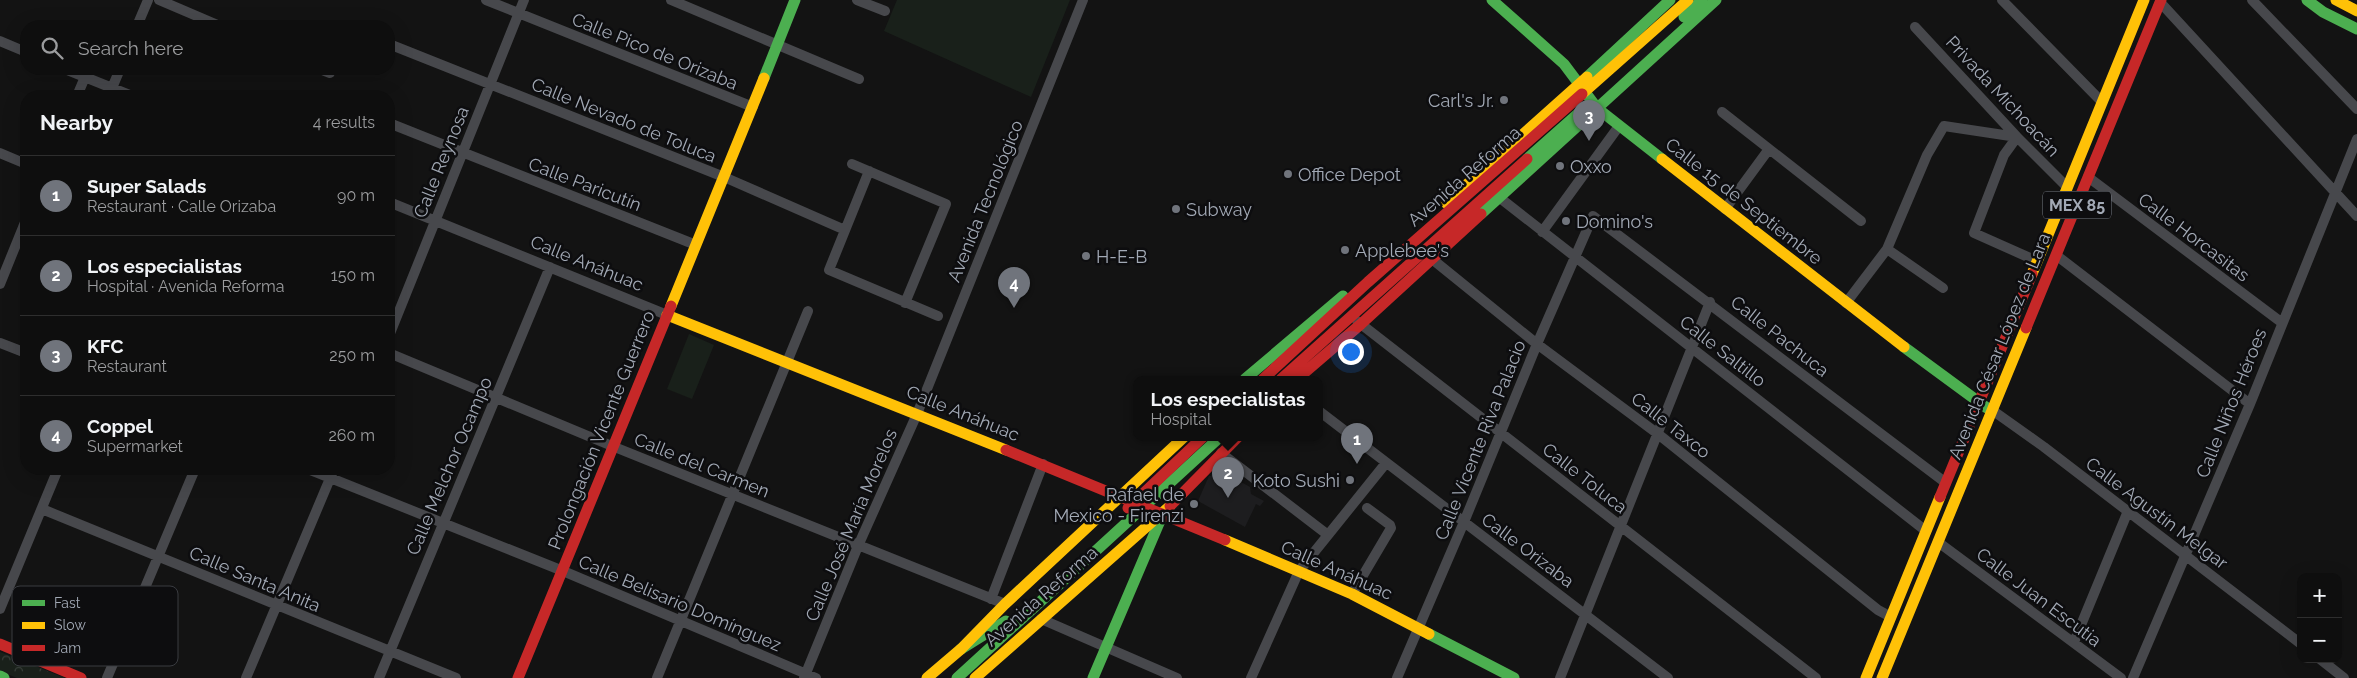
<!DOCTYPE html>
<html lang="en">
<head>
<meta charset="utf-8">
<style>
	:root { --surface:#0e0e0e; --page:#171717; --text:#f1f3f6; --muted:#9b9c9e; --line:#2e2e2e; --accent:#70747c }
	body { margin:0; font-family:Raleway,sans-serif; background:var(--page); color:var(--text) }
	.controls { position:absolute; right:15px; bottom:15px; display:grid; overflow:hidden; border-radius:10px; box-shadow:0 5px 20px #0002 }
	.controls button { width:45px; height:45px; display:grid; place-items:center; padding:0; border:0; border-bottom:1px solid var(--line); background:var(--surface); color:var(--text); font:25px sans-serif }
	.you { position:absolute; left:1350px; top:351px; width:18px; height:18px; margin:-12px; border:4px solid #fff; border-radius:50%; background:#1a73e8; box-shadow:0 0 0 8px #1a73e833 }
	.badge { display:grid; place-items:center; width:32px; height:32px; border-radius:50%; background:var(--accent); color:#fff; font-size:16px; font-weight:700 }
	.pin { position:absolute; translate:-50% -41px; filter:drop-shadow(0 1px 2px #0008) }
	.pin::after { content:''; position:absolute; top:26px; width:18px; height:15px; background:inherit; clip-path:polygon(0 0,100% 0,50% 100%) }
	.popup { position:absolute; left:1133px; top:376px; width:190px; height:65px; box-sizing:border-box; display:grid; place-content:center; border-radius:10px; background:var(--surface); filter:drop-shadow(0 1px 4px #0005); font-size:16px; white-space:nowrap; color:var(--muted) }
	.popup b { font-size:19px; color:var(--text) }
	.popup::after { content:''; position:absolute; left:50%; top:100%; margin-left:-10px; border:10px solid transparent; border-top-color:var(--surface) }
	.list { margin:0; padding:0; list-style:none }
	h2 { display:flex; justify-content:space-between; align-items:center; height:65px; margin:0; padding:0 20px; font-size:21px }
	h2 small { font-size:16px; font-weight:400; color:var(--muted) }
	.list li { display:grid; grid-template-columns:32px 1fr auto; gap:15px; align-items:center; box-sizing:border-box; height:80px; padding:0 20px; border-top:1px solid var(--line) }
	.list b { display:block; font-size:19px; white-space:nowrap }
	.list p { margin:0; font-size:16px; white-space:nowrap; color:var(--muted) }
	.list em { font-size:16px; font-style:normal; color:var(--muted) }
	.icon { flex:none; width:28px; height:28px; fill:none; stroke:currentColor; stroke-width:2; stroke-linecap:round; stroke-linejoin:round }
	.map { position:relative; flex:none; width:2357px; height:678px; overflow:hidden }
	.search { position:absolute; background:var(--surface); box-shadow:0 5px 20px #0002; left:20px; top:20px; width:375px; height:55px; display:flex; align-items:center; gap:12px; box-sizing:border-box; padding:0 18px; border-radius:20px; color:var(--muted); font-size:19px }
	.panel { position:absolute; background:var(--surface); box-shadow:0 5px 20px #0002; left:20px; top:90px; width:375px; height:385px; border-radius:20px }
	.map>svg:first-child { display:block }
	.built { fill:#1d1d1f }
	.park { fill:url(#park-crowns) }
	.garden { fill:#19201a }
	.lines { fill:none; stroke-linecap:round; stroke-linejoin:round }
	.street { stroke:#47484c; stroke-width:10 }
	.fast { stroke:#4caf50; stroke-width:11 }
	.slow { stroke:#ffc107; stroke-width:11 }
	.jam { stroke:#c62828; stroke-width:11 }
	.poi-dot { fill:#70747c; stroke:#0d0d0f; stroke-width:2 }
	.labels { text-anchor:middle; dominant-baseline:central; stroke-width:5; stroke-linejoin:round; paint-order:stroke }
	.shield { fill:#0d0d0f; stroke:#757a83; stroke-width:1 }
	.shield-label { font-size:16px; font-weight:bold; fill:#a2a9b5 }
	.street-label { font-size:18px; fill:#a2a9b5; stroke:#0d0d0f }
	.poi-label { font-size:18px; fill:#a2a9b5; stroke:#0d0d0f; text-anchor:start }
	.key { fill:#0d0d0f; stroke:#3a3c41; stroke-width:1 }
	.key-label { font-size:14px; fill:#a2a9b5 }
</style>
</head>
<body>
<div class="map">
<svg width="2357" height="678" viewBox="0 0 2357 678">
	<defs>
		<pattern id="park-crowns" width="20" height="18" patternUnits="userSpaceOnUse" patternTransform="scale(1.25)"><rect width="20" height="18" fill="#19201a"/><path d="M2 6a3 3 0 1 1 6 0M12 15a3 3 0 1 1 6 0" fill="none" stroke="#373e39"/></pattern>
	</defs>
	<rect width="100%" height="100%" fill="#131313"/>
	<!-- built -->
	<path class="built" d="M1219 470 1250 487 1251 494 1264 501 1260 506 1256 504 1245 527 1198 501 1209 476H1211L1212 473Z"/>
	<!-- park -->
	<path class="park" d="M0 652 65 678H17L0 671Z"/>
	<!-- garden -->
	<path class="garden" d="M897 0H1070L1031 97 884 31Z
		M689 334 714 345 692 399 667 389Z"/>
	<g class="lines">
		<!-- street -->
		<path class="street" d="M159 0 220 26
			M486 0 753 107
			M671 0 859 79
			M857 0 885 11
			M2002 0 2102 102
			M2252 0 2357 109
			M2160 2 2357 216
			M137 26 148 0
			M1915 27 2017 137 2067 187
			M0 41 26 52
			M389 44 724 177 845 230
			M65 69 132 96
			M320 69 330 73
			M112 88 120 69
			M77 96 85 77
			M1722 112 1861 221
			M389 123 696 245
			M2017 137 2004 155 1974 233 2037 261
			M0 153 26 164
			M852 164 946 204 905 303
			M869 171 829 270 938 316
			M2088 177 2281 322
			M1500 198 1926 531
			M389 202 667 315
			M1725 209 1769 149
			M1542 232 1619 126
			M1887 249 1943 288
			M2056 255 2250 404
			M1432 259 1537 344 1658 434 1878 610 1891 617
			M0 284 26 220
			M1846 303 1887 249 1927 155 1944 126 2017 137
			M1357 321 1816 678
			M389 336 524 0
			M0 343 26 353
			M389 353 612 446 1005 604
			M1992 410 2044 447 2301 644
			M1319 411 1668 678
			M1221 453 1328 535
			M308 469 563 571 816 678
			M42 509 456 678
			M1938 542 2121 678
			M1352 594 1391 528 1390 525 1367 508
			M991 599 1043 464
			M0 609 58 469
			M1041 619 1177 678
			M2074 642 2128 511
			M2320 659 2344 678
			M107 678 195 469
			M246 678 334 469
			M379 678 550 267
			M657 678 808 311
			M804 678 858 546 917 414 1083 0
			M1251 678 1299 571 1386 463
			M1397 678 1464 522 1537 344 1593 216 1946 483
			M1560 678 1710 302
			M2133 678 2250 404 2357 139"/>
		<!-- fast -->
		<path class="fast" d="M1492 0 1564 64 1597 108 1662 159
			M2307 0 2323 12 2357 29
			M1684 17 1702 0
			M1587 77 1670 0
			M764 78 795 0
			M1527 159 1582 110
			M1481 214 1716 0
			M1904 347 1987 408
			M1245 379 1343 296
			M1429 634 1514 678
			M961 649 1006 621
			M0 676 4 678
			M957 678 1220 437
			M1093 678 1162 516"/>
		<!-- slow -->
		<path class="slow" d="M2336 0 2357 11
			M1582 94 1688 0
			M1662 159 1904 347
			M1446 203 1587 77
			M2032 274 2144 0
			M671 306 764 78
			M667 315 1006 450
			M1225 540 1352 594 1429 634
			M927 678 961 649 1005 604 1184 437
			M975 678 1170 506
			M1866 678 1940 497
			M1882 678 2026 328"/>
		<!-- jam -->
		<path class="jam" d="M2026 328 2161 0
			M1263 379 1368 282 1582 94
			M1281 379 1527 159
			M1297 379 1361 324 1481 214
			M1006 450 1225 540
			M1940 497 2032 274
			M1170 506 1238 437
			M1128 508 1203 437
			M0 644 81 678
			M518 678 671 306"/>
	</g>
	<!-- markers -->
	<g class="poi-dot">
		<circle cx="1504" cy="100" r="5"/>
		<circle cx="1560" cy="166" r="5"/>
		<circle cx="1288" cy="174" r="5"/>
		<circle cx="1176" cy="209" r="5"/>
		<circle cx="1566" cy="221" r="5"/>
		<circle cx="1345" cy="250" r="5"/>
		<circle cx="1086" cy="256" r="5"/>
		<circle cx="1350" cy="480" r="5"/>
		<circle cx="1194" cy="504" r="5"/>
	</g>
	<g class="labels">
		<!-- shield labels -->
		<rect class="shield" x="2043" y="191.5" width="68" height="27" rx="4"/>
		<g class="shield-label">
			<text x="2077" y="205">MEX 85</text>
		</g>
		<!-- street labels -->
		<g class="street-label">
			<text transform="translate(655 51) rotate(22)">Calle Pico de Orizaba</text>
			<text transform="translate(2003 96) rotate(47)">Privada Michoacán</text>
			<text transform="translate(624 120) rotate(22)">Calle Nevado de Toluca</text>
			<text transform="translate(441 162) rotate(-68)">Calle Reynosa</text>
			<text transform="translate(1464 176) rotate(-41)">Avenida Reforma</text>
			<text transform="translate(585 184) rotate(21)">Calle Paricutín</text>
			<text transform="translate(985 201) rotate(-68)">Avenida Tecnológico</text>
			<text transform="translate(1744 201) rotate(38)">Calle 15 de Septiembre</text>
			<text transform="translate(2194 237) rotate(37)">Calle Horcasitas</text>
			<text transform="translate(587 263) rotate(22)">Calle Anáhuac</text>
			<text transform="translate(1780 336) rotate(38)">Calle Pachuca</text>
			<text transform="translate(1999 346) rotate(-68)">Avenida César López de Lara</text>
			<text transform="translate(1723 351) rotate(38)">Calle Saltillo</text>
			<text transform="translate(2231 403) rotate(-68)">Calle Niños Héroes</text>
			<text transform="translate(963 413) rotate(22)">Calle Anáhuac</text>
			<text transform="translate(1671 425) rotate(38)">Calle Taxco</text>
			<text transform="translate(601 430) rotate(-68)">Prolongación Vicente Guerrero</text>
			<text transform="translate(1480 440) rotate(-68)">Calle Vicente Riva Palacio</text>
			<text transform="translate(702 465) rotate(22)">Calle del Carmen</text>
			<text transform="translate(449 466) rotate(-67)">Calle Melchor Ocampo</text>
			<text transform="translate(1585 478) rotate(38)">Calle Toluca</text>
			<text transform="translate(2157 513) rotate(37)">Calle Agustín Melgar</text>
			<text transform="translate(851 525) rotate(-67)">Calle José María Morelos</text>
			<text transform="translate(1528 550) rotate(37)">Calle Orizaba</text>
			<text transform="translate(1337 570) rotate(24)">Calle Anáhuac</text>
			<text transform="translate(255 579) rotate(23)">Calle Santa Anita</text>
			<text transform="translate(1041 596) rotate(-41)">Avenida Reforma</text>
			<text transform="translate(2039 597) rotate(37)">Calle Juan Escutia</text>
			<text transform="translate(680 603) rotate(23)">Calle Belisario Domínguez</text>
		</g>
		<!-- poi labels -->
		<g class="poi-label">
			<text x="1494" y="100" text-anchor="end">Carl's Jr.</text>
			<text x="1570" y="166">Oxxo</text>
			<text x="1298" y="174">Office Depot</text>
			<text x="1186" y="209">Subway</text>
			<text x="1576" y="221">Domino's</text>
			<text x="1355" y="250">Applebee's</text>
			<text x="1096" y="256">H-E-B</text>
			<text x="1340" y="480" text-anchor="end">Koto Sushi</text>
			<text x="1184" y="494" text-anchor="end">Rafael de<tspan x="1184" dy="21">Mexico - Firenzi</tspan></text>
		</g>
	</g>
	<!-- legend -->
	<rect x="12" y="586" width="166" height="80" rx="8" class="key"/>
	<rect x="22" y="600" width="23" height="6" fill="#4caf50"/>
	<rect x="22" y="622" width="23" height="7" fill="#ffc107"/>
	<rect x="22" y="645" width="23" height="6" fill="#c62828"/>
	<g class="key-label">
		<text x="54" y="608">Fast</text>
		<text x="54" y="630">Slow</text>
		<text x="54" y="653">Jam</text>
	</g>
</svg>
<div class="controls">
<button>+</button>
<button>−</button>
</div>
<div class="you"></div>
<div class="pin badge" style="left:1357px;top:464px">1</div>
<div class="pin badge" style="left:1228px;top:498px">2</div>
<div class="popup"><b>Los especialistas</b>Hospital</div>
<div class="pin badge" style="left:1589px;top:141px">3</div>
<div class="pin badge" style="left:1014px;top:308px">4</div>
<div class="search"><svg class="icon" aria-label="search" viewBox="0 0 24 24"><circle cx="10" cy="10" r="6"/><path d="M15 15l6 6"/></svg>Search here</div>
<section class="panel">
<h2>Nearby<small>4 results</small></h2>
<ul class="list">
<li><span class="badge">1</span><div><b>Super Salads</b><p>Restaurant · Calle Orizaba</p></div><em>90 m</em></li>
<li><span class="badge">2</span><div><b>Los especialistas</b><p>Hospital · Avenida Reforma</p></div><em>150 m</em></li>
<li><span class="badge">3</span><div><b>KFC</b><p>Restaurant</p></div><em>250 m</em></li>
<li><span class="badge">4</span><div><b>Coppel</b><p>Supermarket</p></div><em>260 m</em></li>
</ul>
</section>
</div>
</body>
</html>
